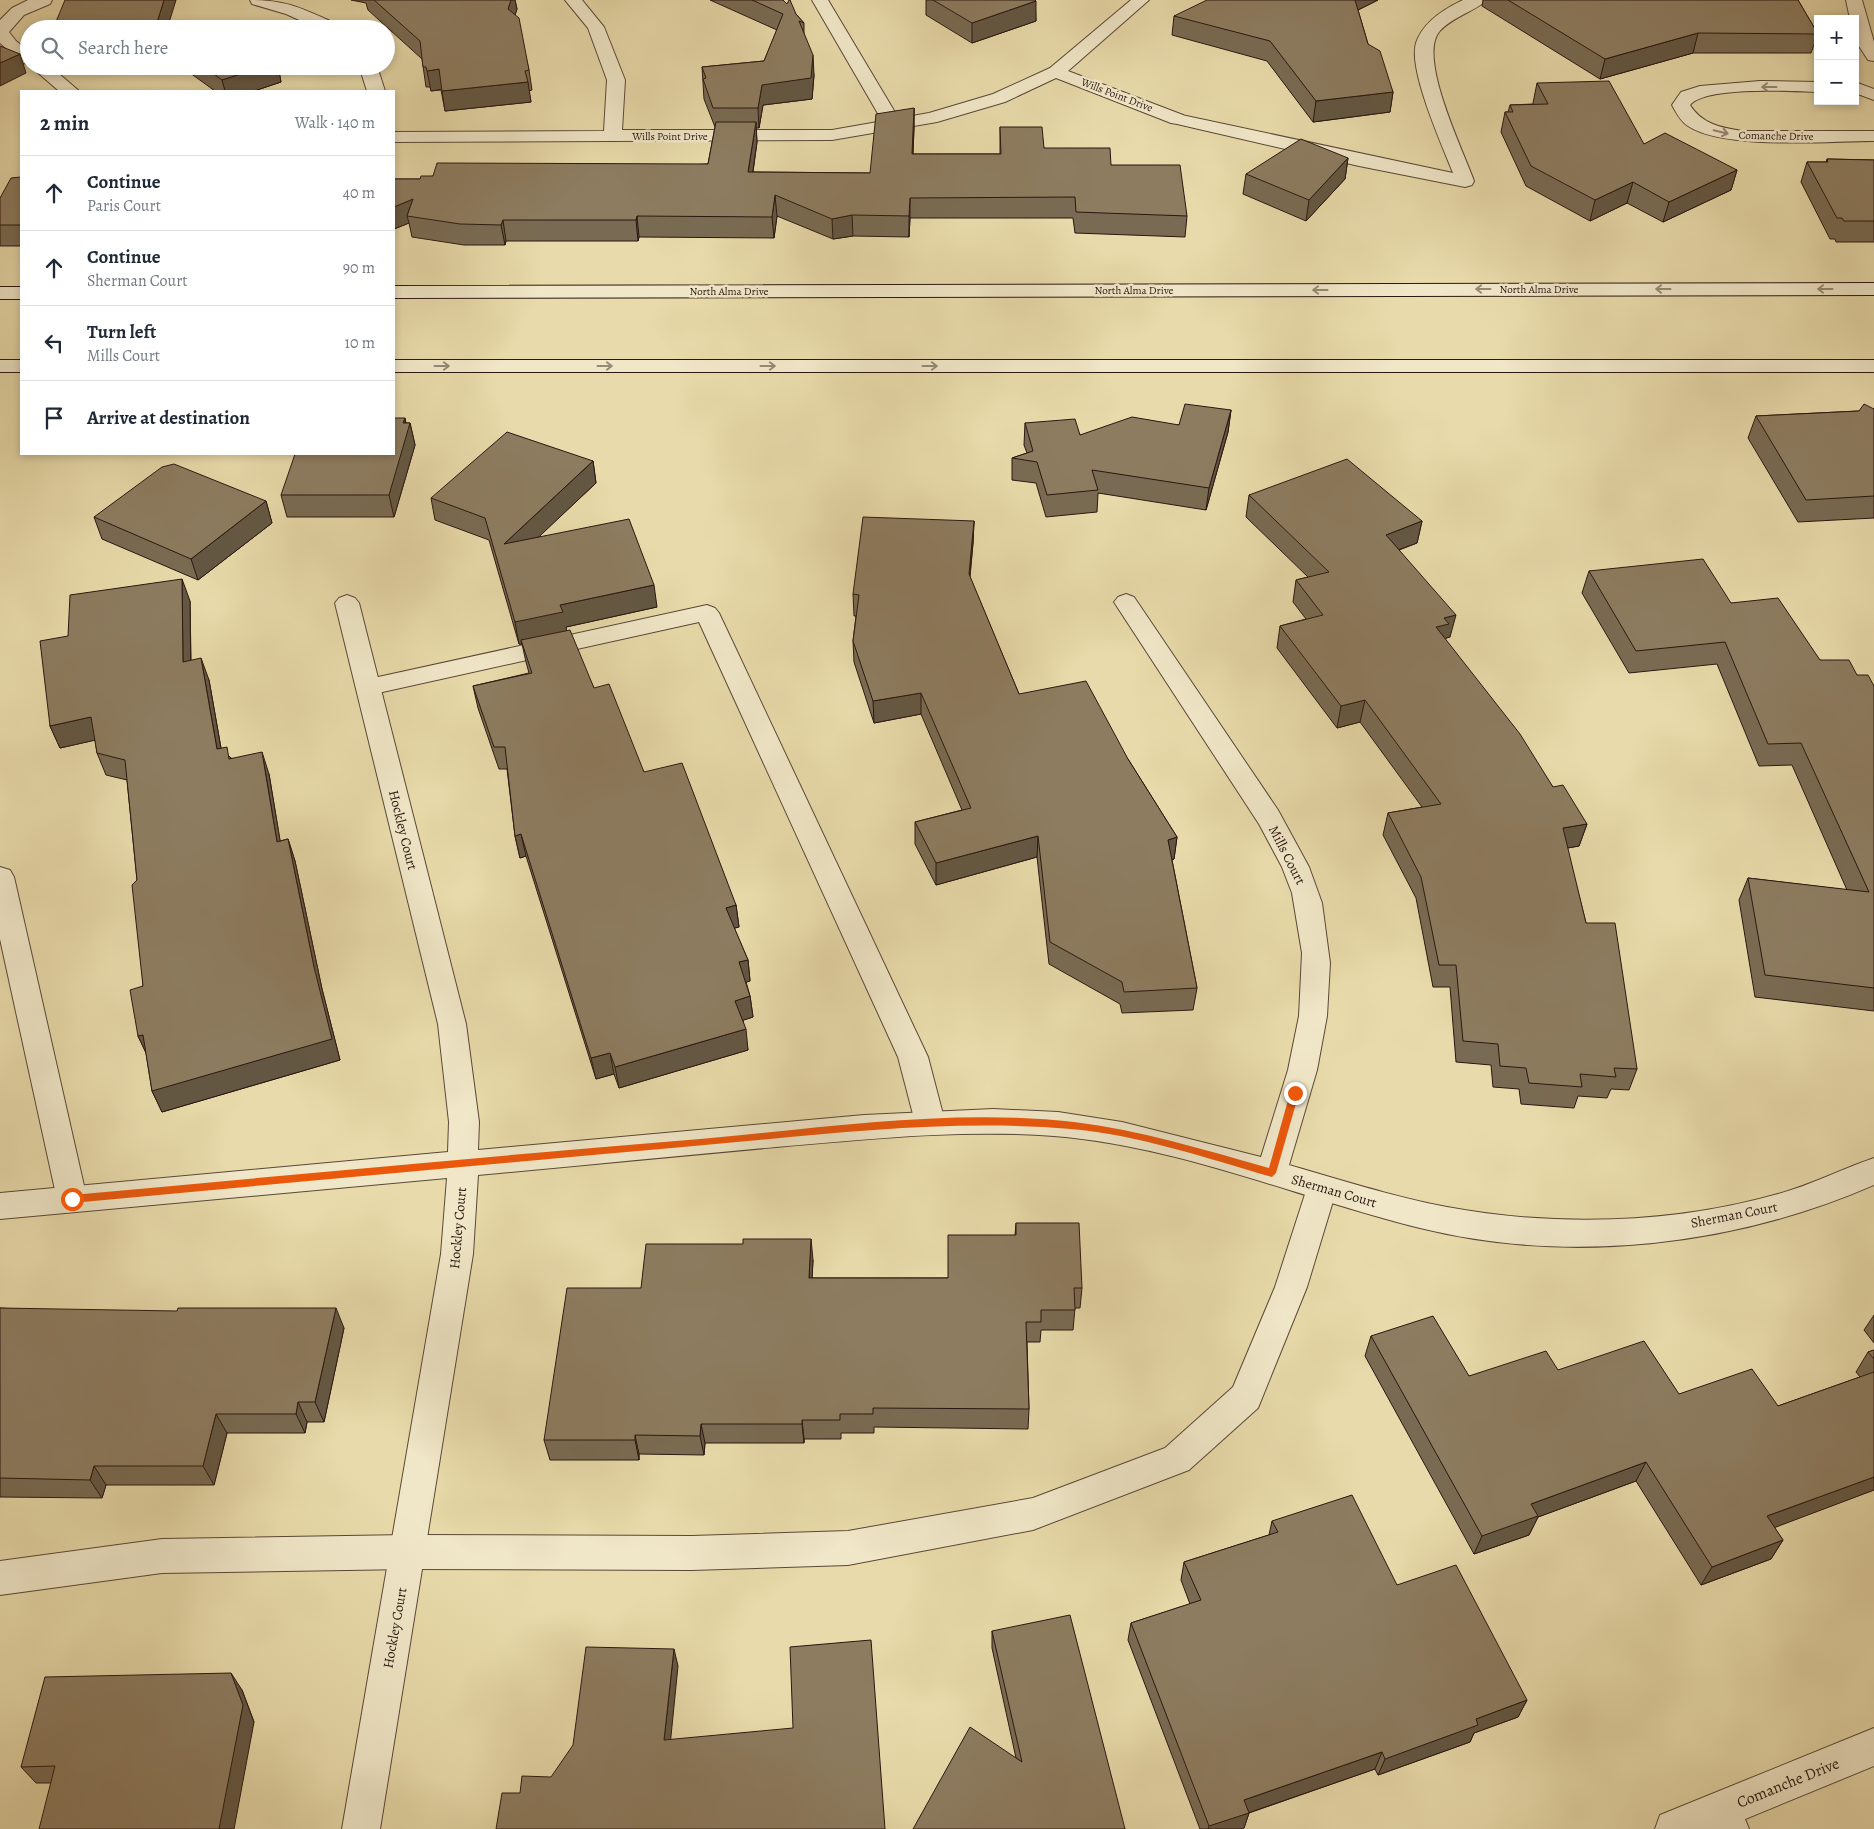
<!DOCTYPE html>
<html lang="en">
<head>
<meta charset="utf-8">
<style>
	:root { --surface:#fff; --page:#f6f6f7; --text:#1f2937; --muted:#747a83; --line:#e0e1e3 }
	body { margin:0; font-family:Alegreya,serif; background:var(--page); color:var(--text) }
	.controls { position:absolute; right:15px; top:15px; display:grid; overflow:hidden; border-radius:0px; box-shadow:0 2px 8px #0003 }
	.controls button { width:45px; height:45px; display:grid; place-items:center; padding:0; border:0; border-bottom:1px solid var(--line); background:var(--surface); color:var(--text); font:25px sans-serif }
	.stop { position:absolute; width:15px; height:15px; margin:-11px; border:4px solid #ea580c; border-radius:50%; background:#fff }
	.stop.end { background:#ea580c; border-color:#fff; box-shadow:0 1px 5px #0008 }
	.list { margin:0; padding:0; list-style:none }
	h2 { display:flex; justify-content:space-between; align-items:center; height:65px; margin:0; padding:0 20px; font-size:21px }
	h2 small { font-size:16px; font-weight:400; color:var(--muted) }
	.list li { display:grid; grid-template-columns:32px 1fr auto; gap:15px; align-items:center; box-sizing:border-box; height:75px; padding:0 20px; border-top:1px solid var(--line) }
	.list b { display:block; font-size:19px; white-space:nowrap }
	.list p { margin:0; font-size:16px; white-space:nowrap; color:var(--muted) }
	.list em { font-size:16px; font-style:normal; color:var(--muted) }
	.icon { flex:none; width:28px; height:28px; fill:none; stroke:currentColor; stroke-width:2; stroke-linecap:round; stroke-linejoin:round }
	.map { position:relative; flex:none; width:1874px; height:1829px; overflow:hidden }
	.search { position:absolute; background:var(--surface); box-shadow:0 2px 8px #0003; left:20px; top:20px; width:375px; height:55px; display:flex; align-items:center; gap:12px; box-sizing:border-box; padding:0 18px; border-radius:28px; color:var(--muted); font-size:19px }
	.panel { position:absolute; background:var(--surface); box-shadow:0 2px 8px #0003; left:20px; top:90px; width:375px; height:365px; border-radius:0px }
	.map>svg:first-child { display:block }
	.lines { fill:none; stroke-linecap:round; stroke-linejoin:round }
	.service-casing { stroke:#5a4836; stroke-width:2 }
	.minor-casing { stroke:#5a4836; stroke-width:2 }
	.tertiary-casing { stroke:#5a4836; stroke-width:2 }
	.secondary-casing { stroke:#2a1710; stroke-width:2 }
	.service { fill:#f0e7c8; fill-rule:evenodd }
	.minor { fill:#f0e7c8; fill-rule:evenodd }
	.tertiary { fill:#f0e7c8; fill-rule:evenodd }
	.secondary { fill:#f0e7c8; fill-rule:evenodd }
	.wall { fill:#796b53; stroke:#2a1710 }
	.shaded-wall { fill:#635743; stroke:#2a1710 }
	.building { fill:#8d7c60; stroke:#2a1710 }
	.oneway { stroke:#978975 }
	.route { fill:#ea580c }
	.labels { text-anchor:middle; dominant-baseline:central; stroke-width:5; stroke-linejoin:round; paint-order:stroke }
	.far-street-label { font-size:11px; fill:#2a1710; stroke:#f0e7c8 }
	.street-label { font-size:14px; fill:#2a1710; stroke:#f0e7c8 }
	.near-street-label { font-size:16px; fill:#2a1710; stroke:#f0e7c8 }
</style>
</head>
<body>
<div class="map">
<svg width="1874" height="1829" viewBox="0 0 1874 1829">
	<rect width="100%" height="100%" fill="#e8daaa"/>
	<filter id="stains"><feTurbulence type="fractalNoise" baseFrequency=".004" numOctaves="4"/><feColorMatrix values="0 0 0 0 .2 0 0 0 0 .09 0 0 0 0 .02 0 0 0 .5 -.17"/></filter>
	<radialGradient id="worn" r=".72"><stop offset=".6" stop-color="#630" stop-opacity="0"/><stop offset="1" stop-color="#630" stop-opacity=".3"/></radialGradient>
	<g class="lines">
		<defs>
			<path id="service" d="M28 0H52L50 4 24 15 9 32 16 41 29 51V64L23 63 0 43V20L12 8Z
				M250 0C289 0 305 10 339 25L341 29H319L286 14 252 4Z
				M812 0H828L902 124 899 128H887L884 124Z
				M1463 0H1486C1480 9 1451 17 1439 32 1418 59 1463 150 1474 181L1472 185 1465 187 1359 166 1177 124 1171 123 1168 119 1171 115 1177 114 1453 173C1442 145 1408 70 1416 43 1423 22 1444 9 1463 0Z
				M30 66H50L79 91H59Z
				M359 66H377L385 91H367Z
				M707 605 715 608 719 613 928 1057 945 1122 941 1131 930 1134 919 1131 915 1122 898 1057 699 622 369 695 360 693 357 687 360 681 369 679Z
				M0 867 10 870 14 877 87 1199 83 1208 72 1212 61 1208 57 1199 0 939Z
				M1322 1175 1333 1179 1337 1188 1307 1287 1258 1408 1189 1470 1033 1530 848 1565 692 1570 408 1569 162 1573 0 1595V1561L162 1539 408 1535 692 1536 848 1531 1033 1498 1165 1448 1233 1387 1275 1287 1307 1188 1311 1179Z
				M1723 1791 1736 1797 1749 1829H1711L1704 1810 1710 1797Z"/>
			<path id="minor" d="M565 0H582L604 27 625 80 622 130H832L929 113 993 94 1050 68 1131 0H1149L1068 71 1183 115 1186 119 1183 123H1171L1056 78 1005 102 937 122 832 140 394 142V132L604 131 607 80 588 28Z
				M1760 81 1818 82V92C1792 91 1705 86 1690 105 1702 124 1721 128 1743 131H1874V141C1828 141 1724 150 1688 126 1680 121 1676 112 1672 105L1681 92 1700 86Z
				M1855 82 1874 89V100L1855 93Z
				M1126 594 1134 597 1278 810 1309 867 1322 903 1330 963 1327 1016 1317 1070 1289 1165C1341 1180 1394 1197 1447 1207 1554 1227 1673 1224 1778 1194 1811 1185 1842 1169 1874 1158V1185C1734 1246 1570 1265 1420 1228 1299 1198 1179 1146 1054 1136 961 1129 869 1139 776 1147 677 1156 577 1166 478 1175L473 1254 380 1829H342L441 1254 447 1178 0 1219V1193L448 1152 449 1122 438 1024 335 603 339 598 347 595 355 598 359 603 466 1024 479 1122 478 1150 864 1115 993 1109 1058 1112 1122 1122 1261 1157 1288 1070 1299 1016 1302 953 1292 893 1282 867 1259 824 1114 602 1118 597Z"/>
			<path id="tertiary" d="M1846 0H1862L1874 42V61L1868 60 1855 40V19H1850Z
				M1874 1728V1766L1721 1829H1655L1660 1815Z"/>
			<path id="secondary" d="M1874 283V295L394 298V286Z
				M0 287H21V299H0Z
				M0 360H21V372H0Z
				M394 360H1874V372H394Z"/>
		</defs>
		<!-- service casing -->
		<use href="#service" class="service-casing"/>
		<!-- minor casing -->
		<use href="#minor" class="minor-casing"/>
		<!-- tertiary casing -->
		<use href="#tertiary" class="tertiary-casing"/>
		<!-- secondary casing -->
		<use href="#secondary" class="secondary-casing"/>
		<!-- service -->
		<use href="#service" class="service"/>
		<!-- minor -->
		<use href="#minor" class="minor"/>
		<!-- tertiary -->
		<use href="#tertiary" class="tertiary"/>
		<!-- secondary -->
		<use href="#secondary" class="secondary"/>
	</g>
	<!-- wall -->
	<path class="wall" d="M351 0H515L517 9 515 14 529 70 532 90 529 91 531 102 445 111 441 90 431 91 430 87H426L422 59 368 10 366 3Z
		M710 0H783L804 23V34L814 75 812 99 763 105 759 128H756L757 142 753 172 870 173 914 108V128L913 154H1000V127L1044 148 1111 165 1187 216 1185 237 1075 233 1073 218H910L909 237 853 236 833 239 777 216 774 238 639 237 638 241H506L505 245H464L412 237 409 223 394 229V179H420L433 176 708 164 715 127 704 99 702 67 764 61 777 30Z
		M926 0H1035L1036 21 972 43 926 15Z
		M1378 0 1358 10 1368 44 1393 92 1390 112 1313 122 1267 61 1172 35 1174 16Z
		M1483 0H1798L1818 34 1811 53H1693L1600 79 1482 6Z
		M185 66H278L281 82 254 91H215L186 70Z
		M1537 83 1644 144 1737 170 1731 190 1663 222 1627 203 1590 221 1526 186 1501 132 1505 112H1508L1510 105 1533 104V103Z
		M1348 158 1345 179 1306 221 1243 194 1246 174Z
		M1827 159 1874 160V242H1836L1835 239H1830L1801 182 1807 162H1826Z
		M21 177V246H0V198Z
		M1874 409V518L1798 522 1748 438 1756 416 1859 411Z
		M1231 410 1228 432 1206 510 1098 493 1097 512 1046 517 1036 483 1012 480V458L1027 453 1024 445 1025 423 1080 435 1179 425Z
		M405 418 406 423H410L415 445 394 517H287L281 495Z
		M593 461 596 483 538 537 657 607 566 627V630L594 688 644 772 736 905 739 927 734 928 748 960 750 981 746 982 750 996 753 1017 743 1020 748 1050 619 1088 614 1074 596 1079 526 856 520 858 515 836 507 769H499L478 708 473 686 529 673 526 662 522 644H519L489 540 435 520 431 498Z
		M1249 495 1422 521 1417 543 1399 550 1450 637 1446 638 1445 639 1553 787 1587 824 1579 846 1567 848 1586 923 1637 1069 1629 1090 1611 1089 1607 1098 1578 1096 1574 1108 1521 1104 1519 1089 1493 1087 1491 1065 1456 1062 1450 987H1433L1416 898 1383 835 1388 813 1422 807 1360 722 1337 728 1277 648 1280 626 1306 619 1293 602 1296 580 1308 577 1246 517Z
		M266 501 272 523 198 580 102 539 94 517Z
		M974 521 973 543 970 577 1019 694 1128 759 1177 837 1174 859 1172 860 1197 988 1193 1010 1122 1013 1120 1004 1049 964 1037 857 936 885 915 844V822L962 810 921 714 874 723 854 662 853 641 856 616H854L853 594Z
		M1589 571 1731 603 1820 660 1857 675 1874 686V1011L1755 997 1739 900 1748 878 1847 890 1792 765 1759 766 1717 664 1629 673 1582 593Z
		M190 601 191 660 209 680 221 748 231 758 269 774 280 841 288 839 295 861 322 989 340 1060 162 1112 152 1091 146 1053 138 1036 143 986 137 880 127 780 106 775 97 753 95 740 60 748 50 726 68 636Z
		M1016 1223 1082 1288 1080 1308H1075L1073 1330H1041L1040 1342H1027L1029 1409 1028 1429 874 1427V1433H841V1439H804V1443H705L704 1455 639 1454V1460H550L544 1440 641 1288 813 1260 812 1278H948L1015 1235Z
		M0 1308 344 1328 324 1422H307L305 1433H227L214 1485H106L102 1498 0 1497Z
		M1874 1315V1343L1864 1330Z
		M1371 1336 1469 1376 1558 1370 1679 1394 1778 1406 1860 1377 1856 1372 1868 1352 1874 1350V1490L1774 1527 1783 1540 1771 1559 1701 1585 1636 1481 1538 1517 1529 1535 1474 1554 1365 1356Z
		M1272 1521 1397 1585 1527 1700 1518 1717 1474 1733 1470 1742 1378 1775 1375 1769 1249 1813 1244 1828 1242 1829H1200L1128 1640 1131 1623 1190 1604 1181 1580 1184 1562 1269 1535Z
		M992 1631 1125 1829 1016 1758 992 1648Z
		M242 1690 254 1722 51 1783H36L21 1767Z"/>
	<!-- shaded-wall -->
	<path class="shaded-wall" d="M164 0H176L167 29H155Z
		M511 0H515L517 9 511 28 508 9Z
		M1352 0H1378L1350 14Z
		M1036 1V21L972 43V23Z
		M1698 33 1693 53 1600 79 1605 59Z
		M20 54 26 73 0 86V63Z
		M813 55 814 75 812 99 763 105 759 128 758 108 762 85Z
		M264 66H278L281 82 254 91H225L222 80Z
		M439 69 443 89 431 91 427 71Z
		M528 82 531 102 445 111 442 91Z
		M1393 92 1390 112 1313 122 1316 101Z
		M914 108V128L912 175V154Z
		M756 122 757 142 750 192 748 172Z
		M1348 158 1345 179 1306 221 1309 200Z
		M1737 170 1731 190 1663 222 1669 202Z
		M1633 182 1627 203 1590 221 1595 200Z
		M775 195 777 216 774 238 772 217Z
		M910 198V218L909 237V216Z
		M413 199 407 216 409 223 394 229V207Z
		M852 215 853 236 833 239 832 219Z
		M637 216 639 237 638 241 636 220Z
		M503 220 506 241 505 245 501 225Z
		M1231 410 1228 432 1206 510 1209 488Z
		M405 418 407 431 410 423 415 445 394 517 389 495Z
		M593 461 596 483 508 566 504 544Z
		M266 501 272 523 198 580 191 559Z
		M974 521 973 543 968 596 969 574Z
		M1422 521 1417 543 1382 556 1386 535Z
		M182 579 190 601 191 684 183 662Z
		M654 585 657 607 566 627 567 634 521 640 522 644H519L515 622 560 605Z
		M1456 615 1450 637 1446 638 1444 645 1436 627 1444 618Z
		M201 658 209 680 225 771 217 749Z
		M921 693V714L874 723 873 701Z
		M1365 700 1360 722 1337 728 1341 706Z
		M91 717 100 739 60 748 50 726Z
		M262 752 269 774 284 864 277 842Z
		M1587 824 1579 846 1556 850 1563 828Z
		M521 834 526 856 520 858 515 836Z
		M1038 836 1037 857 936 885V863Z
		M1177 837 1174 859 1166 862 1168 840Z
		M288 839 295 861 322 989 340 1060 162 1112 152 1091 314 967Z
		M736 905 739 927 728 930 726 908Z
		M748 960 750 981 741 984 739 962Z
		M750 996 753 1017 738 1022 735 1001Z
		M746 1029 748 1050 619 1088 615 1067Z
		M143 1035 148 1057 138 1036Z
		M610 1053 614 1074 596 1079 591 1058Z
		M811 1239 813 1260 811 1298 809 1278Z
		M336 1308 344 1328 324 1422 315 1402Z
		M298 1402 307 1422 305 1433 296 1414Z
		M216 1414 227 1433 214 1485 203 1466Z
		M802 1420 804 1439V1443L802 1424Z
		M701 1424 705 1443 704 1455 700 1436Z
		M635 1435 639 1454V1460L635 1440Z
		M1646 1462 1636 1481 1538 1517 1529 1535 1474 1554 1482 1536 1531 1504Z
		M94 1466 106 1485 102 1498 90 1480Z
		M1874 1477V1490L1755 1535 1767 1516Z
		M1783 1540 1771 1559 1701 1585 1712 1567Z
		M674 1649 678 1666 669 1756 664 1740Z
		M231 1673 242 1690 254 1722 234 1829H219Z
		M1527 1700 1518 1717 1474 1733 1470 1742 1378 1775 1385 1759 1476 1719Z
		M1382 1752 1375 1769 1245 1814 1249 1813 1244 1828 1242 1829H1208L1209 1826 1244 1800Z"/>
	<!-- building -->
	<path class="building" d="M65 0H164L155 29H53Z
		M374 0H511L508 9 519 18 529 70 525 71 528 82 442 91 439 69 427 71 426 67H423L420 41Z
		M752 0H783L787 4 789 0H790L796 14 804 23 799 21 813 55 811 78 762 85 758 108H713L703 79 706 78 702 67 764 61 783 14Z
		M933 0H1035L1036 1 972 23Z
		M1207 0H1355L1368 44 1380 51 1393 92 1316 101 1270 41 1174 16Z
		M1508 0H1798L1818 34 1698 33 1605 59Z
		M0 46 20 54 0 63Z
		M203 66H264L222 80Z
		M1609 81 1644 144 1665 133 1737 170 1669 202 1633 182 1595 200 1531 166 1505 112H1513L1510 105 1548 104 1537 83Z
		M914 108 912 154H1001L1000 127H1042L1044 148H1110L1111 165H1180L1187 216 1076 212 1075 197 910 198 909 216 852 215 832 219 775 195 772 217 637 216 636 220H503L501 225 460 224 407 216 413 199 394 207V179H420L421 176H433L437 163 708 164 716 122H756L748 172 870 173 876 114Z
		M1301 139 1348 158 1309 200 1246 174Z
		M1827 159 1874 160V221H1844L1842 218H1837L1807 162H1828Z
		M21 177V225H0V198L11 178Z
		M1185 404 1231 410 1209 488 1092 470 1098 490 1047 495 1037 462 1012 458 1033 451 1025 423 1075 419 1080 435 1132 417 1179 425Z
		M1864 404 1874 409V496L1806 500 1756 416 1859 411Z
		M394 418H405L403 423H410L389 495H281L295 454H394Z
		M507 432 593 461 504 544 629 519 654 585 560 605 563 612 515 622 485 518 431 498Z
		M1347 459 1422 521 1386 535 1456 615 1444 618 1449 624 1436 627 1520 734 1553 787 1563 785 1587 824 1563 828 1586 923H1615L1637 1069 1614 1068 1616 1077 1580 1074 1582 1087 1529 1083 1526 1068 1500 1066 1498 1044 1463 1041 1456 965H1439L1421 877 1388 813 1441 804 1365 700 1341 706 1280 626 1323 615 1296 580 1329 572 1249 495Z
		M174 464 266 501 191 559 94 517 162 467Z
		M863 517 974 521 969 574 1019 694 1086 681 1128 759 1177 837 1168 840 1197 988 1124 992 1122 982 1050 942 1038 836 936 863 915 822 971 808 921 693 873 701 853 641 859 595 853 594Z
		M1703 559 1731 603 1778 598 1820 660H1849L1857 675H1868L1874 686V988L1765 975 1748 878 1869 892 1801 743 1768 744 1725 642 1636 651 1589 571Z
		M182 579 183 662 201 658 217 749 227 747 229 759 262 752 277 842 288 839 314 967 332 1039 152 1091 143 1035 138 1036 130 990 143 986 132 885 137 880 125 760 97 753 91 717 50 726 40 641 68 636 70 595Z
		M570 630 594 688 609 684 644 772 682 763 736 905 726 908 748 960 739 962 750 996 735 1001 746 1029 615 1067 610 1053 591 1058 521 834 515 836 505 747H494L473 686 532 673 521 640Z
		M1016 1223H1079L1082 1288H1074L1075 1310H1041V1322H1026L1029 1409 873 1408V1414H840V1420H802V1424H701L700 1436 635 1435V1440H544L567 1288H641L646 1244H743V1239H811L809 1278H948V1235H1016Z
		M0 1308 177 1311 178 1308H336L315 1402H298L296 1414H216L203 1466H94L90 1480 0 1478Z
		M1433 1316 1469 1376 1546 1351 1558 1370 1644 1341 1679 1394 1752 1369 1778 1406 1874 1372V1477L1767 1516 1783 1540 1712 1567 1646 1462 1531 1504 1538 1516 1482 1536 1371 1336Z
		M1874 1350V1359L1868 1352Z
		M1352 1495 1397 1585 1456 1565 1527 1700 1476 1719 1478 1725 1385 1759 1382 1752 1244 1800 1249 1813 1209 1826 1131 1623 1201 1600 1184 1562 1278 1532 1272 1521Z
		M1070 1615 1125 1829H913L970 1727 1022 1762 992 1631Z
		M871 1640 885 1829H496L502 1793H520L522 1776 551 1777 573 1745 586 1647 674 1649 664 1740 793 1728 790 1647Z
		M231 1673 243 1705 219 1829H39L55 1766 21 1767 45 1677Z"/>
	<!-- one-way arrows -->
	<defs><path id="oneway-shaft" d="M-6 0H5M1.5-3L5.5 0L1.5 3" fill="none" stroke-width="1.6" stroke-linecap="round" stroke-linejoin="round" transform="scale(1.25)"/></defs>
	<g class="oneway">
		<use href="#oneway-shaft" transform="translate(1769 87) rotate(180)"/>
		<use href="#oneway-shaft" transform="translate(1721 132) rotate(13)"/>
		<use href="#oneway-shaft" transform="translate(1483 289) rotate(180)"/>
		<use href="#oneway-shaft" transform="translate(1663 289) rotate(180)"/>
		<use href="#oneway-shaft" transform="translate(1825 289) rotate(180)"/>
		<use href="#oneway-shaft" transform="translate(1320 290) rotate(180)"/>
		<use href="#oneway-shaft" transform="translate(442 366)"/>
		<use href="#oneway-shaft" transform="translate(605 366)"/>
		<use href="#oneway-shaft" transform="translate(768 366)"/>
		<use href="#oneway-shaft" transform="translate(930 366)"/>
	</g>
	<!-- route -->
	<path class="route" d="M1295 1089 1299 1093 1276 1173 1272 1177C1206 1158 1139 1135 1071 1129 942 1118 812 1136 683 1147 480 1165 276 1184 72 1203L68 1199 72 1195C281 1176 491 1156 700 1139 823 1128 951 1108 1074 1122 1140 1130 1205 1150 1269 1168L1290 1093Z"/>
	<g class="labels">
		<!-- far-street labels -->
		<g class="far-street-label">
			<text transform="translate(1117 95) rotate(21)">Wills Point Drive</text>
			<text x="670" y="136">Wills Point Drive</text>
			<text transform="translate(1776 136) rotate(1)">Comanche Drive</text>
			<text x="1539" y="289">North Alma Drive</text>
			<text x="1134" y="290">North Alma Drive</text>
			<text x="729" y="291">North Alma Drive</text>
		</g>
		<!-- street labels -->
		<g class="street-label">
			<text transform="translate(403 830) rotate(76)">Hockley Court</text>
			<text transform="translate(1287 855) rotate(63)">Mills Court</text>
			<text transform="translate(1334 1191) rotate(16)">Sherman Court</text>
			<text transform="translate(1734 1215) rotate(-11)">Sherman Court</text>
			<text transform="translate(458 1228) rotate(-85)">Hockley Court</text>
			<text transform="translate(395 1628) rotate(-80)">Hockley Court</text>
		</g>
		<!-- near-street labels -->
		<g class="near-street-label">
			<text transform="translate(1788 1783) rotate(-22)">Comanche Drive</text>
		</g>
	</g>
	<rect width="100%" height="100%" filter="url(#stains)"/>
	<rect width="100%" height="100%" fill="url(#worn)"/>
</svg>
<div class="controls">
<button>+</button>
<button>−</button>
</div>
<div class="stop" style="left:72px;top:1199px"></div>
<div class="stop end" style="left:1295px;top:1093px"></div>
<div class="search"><svg class="icon" aria-label="search" viewBox="0 0 24 24"><circle cx="10" cy="10" r="6"/><path d="M15 15l6 6"/></svg>Search here</div>
<section class="panel">
<h2>2 min<small>Walk · 140 m</small></h2>
<ul class="list">
<li><svg class="icon" aria-label="ahead" viewBox="0 0 24 24"><path d="M12 20V5M6 11l6-6 6 6"/></svg><div><b>Continue</b><p>Paris Court</p></div><em>40 m</em></li>
<li><svg class="icon" aria-label="ahead" viewBox="0 0 24 24"><path d="M12 20V5M6 11l6-6 6 6"/></svg><div><b>Continue</b><p>Sherman Court</p></div><em>90 m</em></li>
<li><svg class="icon" aria-label="left" viewBox="0 0 24 24"><path d="M17 20v-9H6M10 6l-5 5 5 5"/></svg><div><b>Turn left</b><p>Mills Court</p></div><em>10 m</em></li>
<li><svg class="icon" aria-label="arrive" viewBox="0 0 24 24"><path d="M6 21V4h12l-3 4 3 4H6"/></svg><div><b>Arrive at destination</b></div></li>
</ul>
</section>
</div>
</body>
</html>
